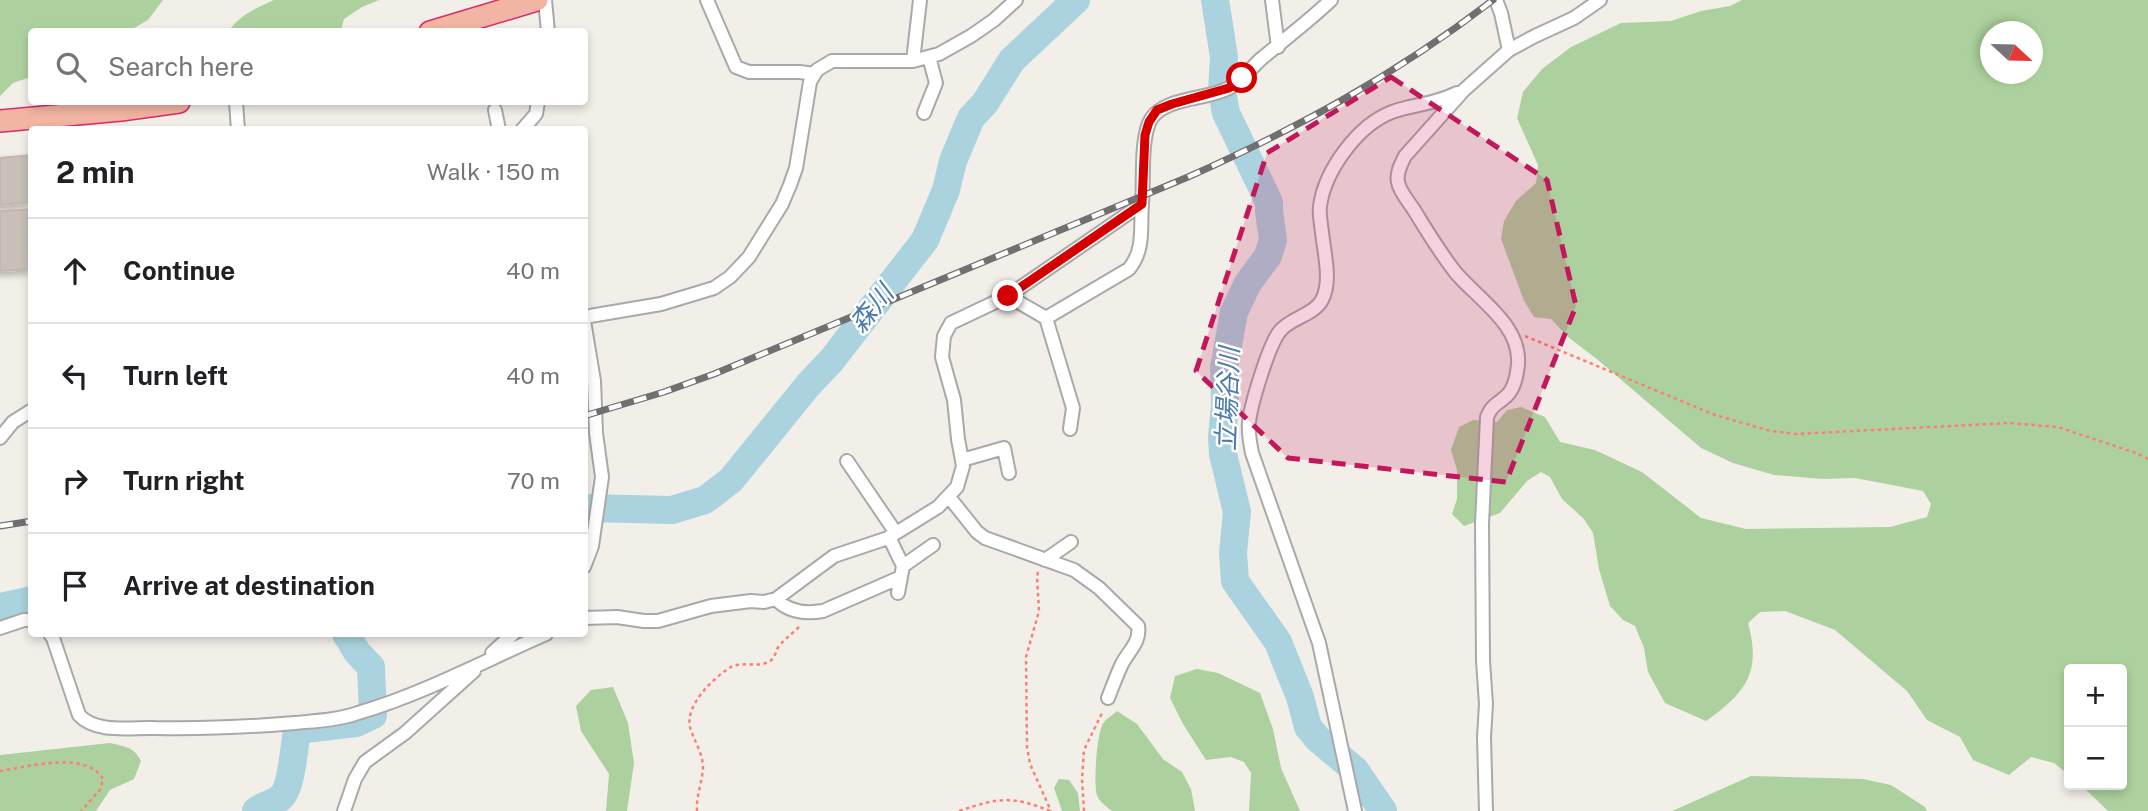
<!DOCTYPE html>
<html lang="en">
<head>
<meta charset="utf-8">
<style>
	:root { --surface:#fff; --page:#f6f6f6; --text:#202124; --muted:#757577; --line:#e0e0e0 }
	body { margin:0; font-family:"Public Sans","Noto Sans JP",sans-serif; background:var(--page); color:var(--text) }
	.controls { position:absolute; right:21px; bottom:21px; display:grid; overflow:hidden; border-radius:7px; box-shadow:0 4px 10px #0003 }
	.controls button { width:63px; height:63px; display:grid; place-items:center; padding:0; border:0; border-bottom:2px solid var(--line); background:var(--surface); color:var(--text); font:35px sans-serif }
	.compass { position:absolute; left:1980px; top:21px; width:63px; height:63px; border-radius:50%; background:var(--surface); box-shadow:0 4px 10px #0003; rotate:112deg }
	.stop { position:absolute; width:21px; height:21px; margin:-16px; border:5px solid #d40000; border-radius:50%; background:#fff }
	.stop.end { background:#d40000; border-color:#fff; box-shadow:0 2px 7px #0008 }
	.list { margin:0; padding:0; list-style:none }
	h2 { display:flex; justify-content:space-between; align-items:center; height:91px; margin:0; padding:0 28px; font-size:30px }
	h2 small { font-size:23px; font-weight:400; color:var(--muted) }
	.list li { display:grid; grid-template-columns:46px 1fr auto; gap:21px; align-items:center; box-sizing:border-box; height:105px; padding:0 28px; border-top:2px solid var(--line) }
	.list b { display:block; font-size:26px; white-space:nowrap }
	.list em { font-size:23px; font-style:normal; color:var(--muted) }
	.icon { flex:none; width:38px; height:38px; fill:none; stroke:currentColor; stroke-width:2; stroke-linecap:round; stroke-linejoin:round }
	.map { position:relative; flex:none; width:2148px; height:811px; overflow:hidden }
	.search { position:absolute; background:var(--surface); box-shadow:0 4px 10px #0003; left:28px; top:28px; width:560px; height:77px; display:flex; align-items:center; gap:18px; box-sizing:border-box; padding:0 24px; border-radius:7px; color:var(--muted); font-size:26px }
	.panel { position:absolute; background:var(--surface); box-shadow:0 4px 10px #0003; left:28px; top:126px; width:560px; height:511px; border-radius:7px }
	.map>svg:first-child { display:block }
	.forest { fill:#add19e; fill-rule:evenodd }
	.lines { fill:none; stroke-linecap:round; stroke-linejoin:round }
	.river { stroke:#aad3df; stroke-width:28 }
	.building { fill:#c7bfb8; stroke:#c4b6ab; stroke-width:2; filter:url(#shadow) }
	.minor-casing { stroke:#a9a9a9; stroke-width:16 }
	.trunk-casing { stroke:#dc2a67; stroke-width:24 }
	.path { stroke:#fa8072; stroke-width:2.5; stroke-dasharray:3.5 3.5; stroke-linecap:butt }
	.minor { stroke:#fff; stroke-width:12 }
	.trunk { stroke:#f2b4a3; stroke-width:21 }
	.rail-casing { stroke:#707070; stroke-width:7 }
	.rail { stroke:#fff; stroke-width:4.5; stroke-dasharray:13; stroke-linecap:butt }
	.route { stroke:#d40000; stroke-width:9 }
	.marked { fill:#c2185b; fill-opacity:0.2; stroke:#c2185b; stroke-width:5; stroke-dasharray:14 9; stroke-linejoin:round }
	.labels { text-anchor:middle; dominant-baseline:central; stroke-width:5; stroke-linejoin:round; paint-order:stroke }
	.water-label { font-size:26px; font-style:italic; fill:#4a7aab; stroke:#fff }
</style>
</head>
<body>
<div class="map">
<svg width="2148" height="811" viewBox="0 0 2148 811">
	<defs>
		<filter id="shadow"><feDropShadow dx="-4" dy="4" stdDeviation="3.5" flood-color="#0004"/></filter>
	</defs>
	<rect width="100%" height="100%" fill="#f2efe9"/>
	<!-- forest -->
	<path class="forest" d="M0 0H163L148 20 129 31 32 32 31 77 13 83 0 96Z
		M274 0H379L362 7 344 19 341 31H229C238 16 258 7 274 0Z
		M1742 0H2148V811H2108L2081 785H2122V669H2069V775L2054 763 2031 757 2009 775 1973 760 1960 737 1927 720 1907 691 1835 630 1785 611 1760 612 1748 623C1762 673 1745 693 1706 721L1665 703 1648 672 1644 648 1635 626 1623 620 1610 606 1599 569 1593 533 1584 519 1562 499 1550 477 1541 472 1527 481 1500 513 1464 526 1452 514 1457 499V470L1451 450 1459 427 1473 420 1497 422 1507 410 1521 407 1545 417 1560 442 1595 450 1642 472 1701 518 1746 529 1890 527 1927 517 1931 504 1923 491 1855 478 1822 479 1774 475 1733 463 1701 448 1598 360 1568 337 1551 319 1534 317 1524 301 1501 239 1504 221 1516 201 1536 183 1538 165 1517 118 1523 92 1542 69 1571 47 1621 23 1671 21 1701 11 1730 6ZM1990 32H2032V74H1990Z
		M1197 669 1218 673 1260 693 1273 729 1281 768 1300 811H1249L1251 773 1244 762 1231 757 1206 760 1183 724 1170 698 1175 676Z
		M613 687 628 723 634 763 627 811H606L609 774 581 731 576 706 591 690Z
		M1117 711 1137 724 1163 759 1182 772 1191 789 1195 811H1112C1106 806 1099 802 1097 795 1093 785 1097 730 1104 722 1107 718 1113 715 1117 711Z
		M110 743C126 747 133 746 141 761L134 779 110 790 96 811H0V755Z
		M1751 776 1863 779 1891 785 1925 807 1927 811H1672Z
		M1059 779 1069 780 1078 793 1080 811H1062L1054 788Z"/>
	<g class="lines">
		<!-- river -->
		<path class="river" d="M1215 0 1224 57 1222 91 1226 113 1269 202V211L1273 240 1268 256 1248 283 1234 312 1224 368 1225 405 1222 437 1223 454 1237 512 1233 553 1235 581 1278 642 1300 697 1308 727 1318 739 1355 770 1383 811
			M584 508 672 510 705 500 731 480 809 384 831 361 925 240 946 190 953 161 971 118 985 103 1012 60 1076 0
			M0 607 32 600
			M256 811C263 805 273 804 280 798 292 789 294 746 297 730L356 723 373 715 371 667 357 652 346 634"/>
	</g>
	<!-- building -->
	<path class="building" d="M32 155V202L0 205V158Z
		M32 209V269L0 271V211Z"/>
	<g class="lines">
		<defs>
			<path id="minor" d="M545 0 548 32
				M707 0 736 67 749 72H800L814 74
				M1272 0 1278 47
				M1496 0 1501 13 1509 50
				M913 61 920 0
				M236 102 238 130
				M495 110 499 130
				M924 113 936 83 929 57
				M522 130 536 114 538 102
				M1008 296 1046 318 1129 269C1145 249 1140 228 1142 204
				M584 317 661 304 714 288 730 277 749 257 782 204 790 185 796 168 810 82 817 70 832 61H913L939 54 971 36 994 20 1016 0
				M1046 318 1073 408 1070 429
				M584 321 594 381 596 433 602 477 592 546 584 567
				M0 438 13 422 32 410
				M962 460 1004 448 1009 473
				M847 461 896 533
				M949 497 977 532 985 538 1074 570 1099 588 1138 626C1141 643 1127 652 1121 666 1116 677 1112 688 1108 698
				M889 537 903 566 898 593
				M1045 560 1071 542
				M903 566 933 545
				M776 599C788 612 805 614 823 611L901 577
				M584 618 617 617 644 621H658L711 606 751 601 764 602 776 599 834 556 888 538 938 507 957 487 963 466 958 439 954 400 942 357 944 336 951 323 1008 296 1142 204C1144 181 1140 138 1151 119 1165 97 1207 100 1229 88 1242 81 1251 68 1261 59 1285 39 1309 21 1331 0
				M0 628 24 620H32
				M50 634 53 638 79 715C96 734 132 727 155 728 202 729 248 727 295 723 316 721 338 720 358 713 423 694 484 661 546 634
				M492 653 513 634
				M344 811 355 779 365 762 405 733 474 671
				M1355 811 1319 643 1252 453C1250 443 1248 432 1249 422 1251 404 1269 344 1280 331 1290 318 1314 315 1322 300 1332 281 1324 253 1322 232 1321 224 1319 214 1320 206 1325 170 1358 125 1392 112 1414 104 1433 105 1457 93
				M1486 811 1484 737 1486 704 1483 661 1482 524 1487 417C1492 405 1495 406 1504 398 1514 391 1517 376 1518 364 1521 325 1478 299 1456 273 1440 253 1427 231 1414 210 1409 202 1399 191 1398 182 1396 173 1401 164 1405 156L1464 90 1509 50 1535 36 1574 18 1600 0"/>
			<path id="trunk" d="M430 32 537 0
				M0 121 121 110 179 102"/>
		</defs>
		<!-- minor casing -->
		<use href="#minor" class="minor-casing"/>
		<!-- trunk casing -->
		<use href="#trunk" class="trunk-casing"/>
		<!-- path -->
		<path class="path" d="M1525 336 1715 415 1771 431 1796 434 2009 423 2058 427 2136 453 2148 459
			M1038 572 1037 577 1039 611 1026 657 1027 747 1030 764 1051 811
			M0 771C27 767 86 750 103 779L100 790 81 811
			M697 811C696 796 702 783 703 768 703 753 694 741 690 727 685 705 714 677 731 667 743 661 757 668 768 662 774 660 775 654 777 649 783 640 792 634 800 626
			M959 811C998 798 1011 795 1050 811
			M1084 811 1082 779 1084 750 1103 711"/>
		<!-- minor -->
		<use href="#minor" class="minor"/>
		<!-- trunk -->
		<use href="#trunk" class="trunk"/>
		<defs>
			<path id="rail" d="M584 416 664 392 714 374 1188 177C1298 128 1397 74 1493 0
				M0 526 32 521"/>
		</defs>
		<!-- rail casing -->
		<use href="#rail" class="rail-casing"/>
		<!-- rail -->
		<use href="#rail" class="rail"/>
	</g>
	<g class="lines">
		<!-- route -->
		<path class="route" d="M1008 296 1142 204 1145 135 1149 122 1157 110 1172 104 1229 88 1242 78"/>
	</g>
	<!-- marked area -->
	<path class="marked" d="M1391 77 1547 180 1576 306 1506 482 1288 458 1196 371 1267 153Z"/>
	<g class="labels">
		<!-- water labels -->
		<g class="water-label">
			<text transform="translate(871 308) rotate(-51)">森川</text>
			<text transform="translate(1227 399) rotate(-88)">立場谷川</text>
		</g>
	</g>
</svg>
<div class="controls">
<button>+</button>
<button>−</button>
</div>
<svg class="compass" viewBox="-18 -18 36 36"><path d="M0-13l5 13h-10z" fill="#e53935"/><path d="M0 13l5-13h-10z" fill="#757577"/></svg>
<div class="stop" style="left:1242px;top:78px"></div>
<div class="stop end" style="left:1008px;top:296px"></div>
<div class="search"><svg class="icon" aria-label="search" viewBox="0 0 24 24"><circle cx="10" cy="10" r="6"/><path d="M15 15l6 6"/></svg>Search here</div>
<section class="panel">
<h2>2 min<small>Walk · 150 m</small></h2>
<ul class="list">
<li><svg class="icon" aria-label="ahead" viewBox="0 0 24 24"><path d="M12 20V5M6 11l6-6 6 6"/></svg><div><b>Continue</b></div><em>40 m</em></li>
<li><svg class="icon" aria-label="left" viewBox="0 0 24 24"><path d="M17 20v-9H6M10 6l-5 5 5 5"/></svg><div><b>Turn left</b></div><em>40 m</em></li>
<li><svg class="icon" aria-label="right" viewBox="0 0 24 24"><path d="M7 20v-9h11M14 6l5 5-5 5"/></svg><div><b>Turn right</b></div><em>70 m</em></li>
<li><svg class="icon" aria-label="arrive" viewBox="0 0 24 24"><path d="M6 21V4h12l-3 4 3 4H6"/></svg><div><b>Arrive at destination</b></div></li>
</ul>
</section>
</div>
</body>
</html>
